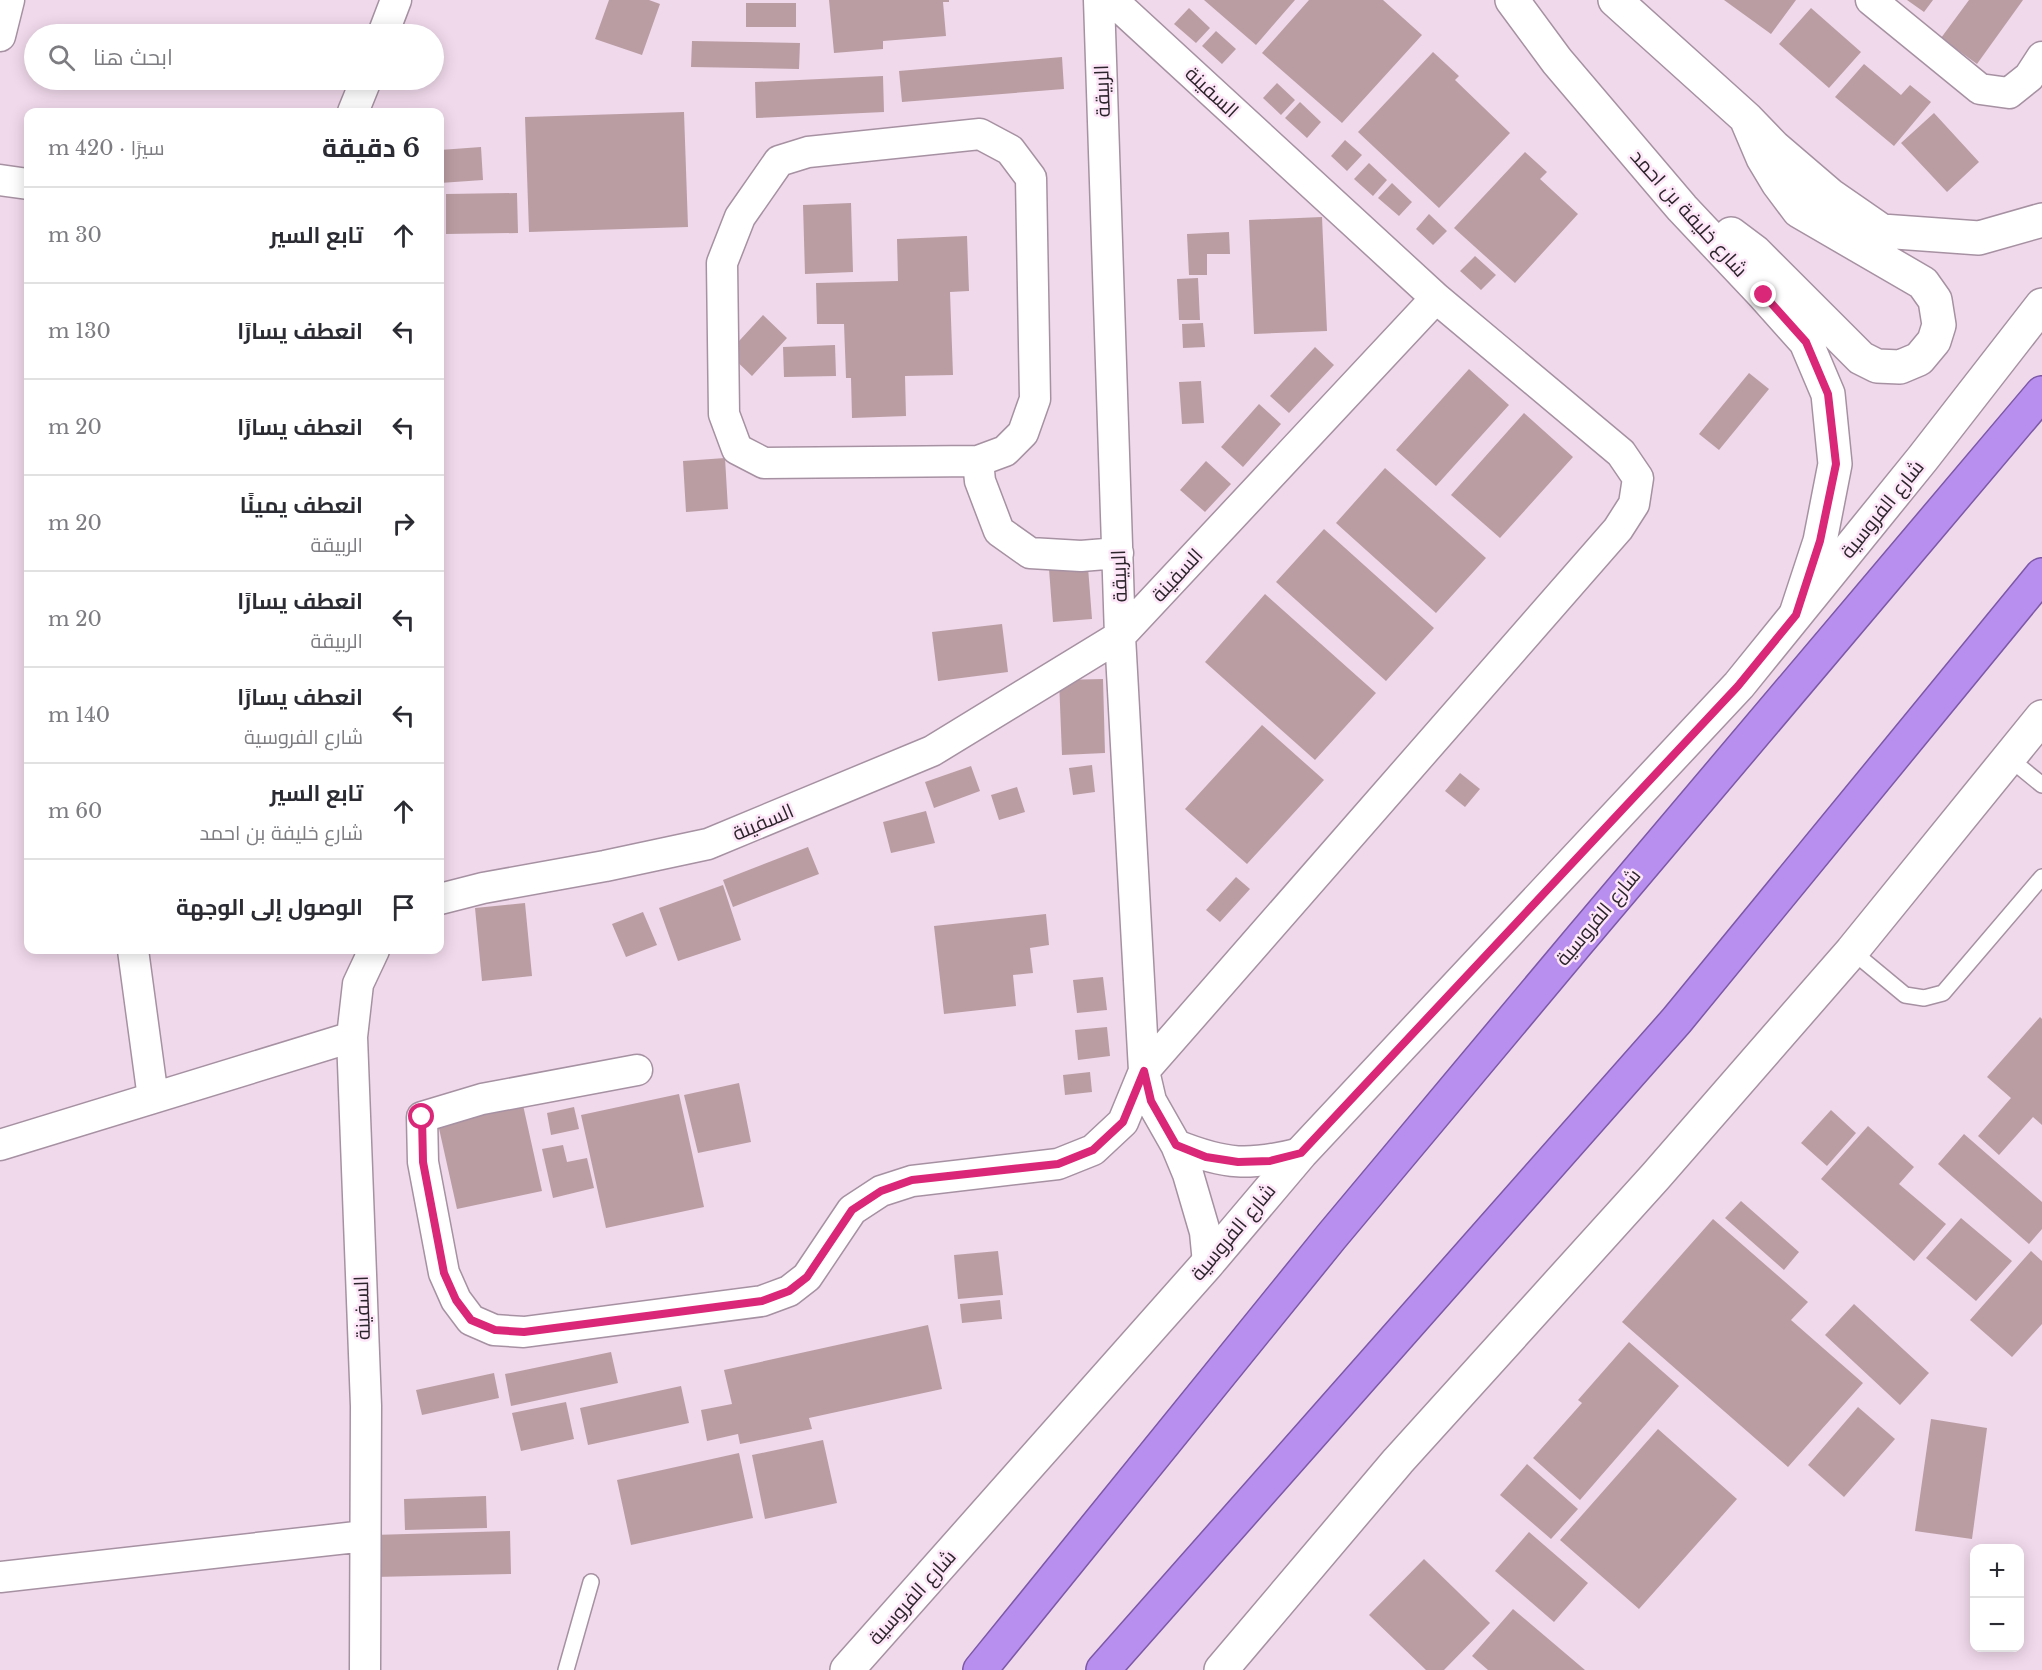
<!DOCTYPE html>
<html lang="ar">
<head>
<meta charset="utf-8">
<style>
	:root { --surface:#fff; --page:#f7f7f7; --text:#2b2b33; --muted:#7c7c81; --line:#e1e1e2 }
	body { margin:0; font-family:"Libre Baskerville",Cairo,serif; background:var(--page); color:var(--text); direction:rtl }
	.controls { position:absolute; right:18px; bottom:18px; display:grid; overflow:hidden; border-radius:12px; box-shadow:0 3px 15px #0003 }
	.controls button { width:54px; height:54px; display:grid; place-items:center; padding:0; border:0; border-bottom:2px solid var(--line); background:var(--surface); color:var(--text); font:30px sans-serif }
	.stop { position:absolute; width:18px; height:18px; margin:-14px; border:4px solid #db2777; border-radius:50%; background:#fff }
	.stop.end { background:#db2777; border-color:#fff; box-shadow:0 2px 6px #0008 }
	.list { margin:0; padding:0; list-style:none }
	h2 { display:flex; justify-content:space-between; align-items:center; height:78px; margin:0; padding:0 24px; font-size:26px }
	h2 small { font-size:20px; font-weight:400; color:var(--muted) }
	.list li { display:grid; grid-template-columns:39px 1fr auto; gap:18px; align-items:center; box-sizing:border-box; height:96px; padding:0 24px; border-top:2px solid var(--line) }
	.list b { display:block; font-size:22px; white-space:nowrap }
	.list p { margin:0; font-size:20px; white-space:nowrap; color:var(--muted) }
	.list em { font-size:20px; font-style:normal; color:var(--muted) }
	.icon { flex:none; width:33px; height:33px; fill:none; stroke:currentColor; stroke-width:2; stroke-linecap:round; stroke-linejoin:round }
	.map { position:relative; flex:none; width:2042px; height:1670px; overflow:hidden; direction:ltr }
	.search { position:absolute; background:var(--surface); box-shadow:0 3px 15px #0003; left:24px; top:24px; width:420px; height:66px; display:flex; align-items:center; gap:15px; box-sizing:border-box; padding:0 21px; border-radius:33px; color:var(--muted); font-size:22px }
	.panel { position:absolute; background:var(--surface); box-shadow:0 3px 15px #0003; left:24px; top:108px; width:420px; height:846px; border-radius:12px; direction:rtl }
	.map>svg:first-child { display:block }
	.building { fill:#ba9da3 }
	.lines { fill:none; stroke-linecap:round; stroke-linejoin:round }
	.service-casing { stroke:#a691a2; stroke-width:18 }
	.minor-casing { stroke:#a691a2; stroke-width:33 }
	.tertiary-casing { stroke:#a691a2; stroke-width:36 }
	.secondary-casing { stroke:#a691a2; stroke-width:36 }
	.trunk-casing { stroke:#7c58a7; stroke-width:36 }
	.service { stroke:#fff; stroke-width:15 }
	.minor { stroke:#fff; stroke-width:30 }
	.tertiary { stroke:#fff; stroke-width:33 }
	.secondary { stroke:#fff; stroke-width:33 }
	.trunk { stroke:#b88fee; stroke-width:33 }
	.route { stroke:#db2777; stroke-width:8 }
	.labels { text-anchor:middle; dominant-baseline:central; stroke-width:5; stroke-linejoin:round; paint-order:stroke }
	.street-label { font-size:20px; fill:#2d252c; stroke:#fde6f8 }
</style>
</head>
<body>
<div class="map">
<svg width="2042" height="1670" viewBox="0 0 2042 1670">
	<rect width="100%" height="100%" fill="#f0d9eb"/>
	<!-- building -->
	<path class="building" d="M609 0H649L660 4 642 55 595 39Z
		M829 0H949V2H943L946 36 883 41V49L834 53Z
		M1204 0H1295L1256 45Z
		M1309 0H1383L1422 35 1342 123 1262 53Z
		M1724 0H1796L1771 34Z
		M1907 0H1933L1924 12Z
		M1969 0H2023L1977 64 1941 38Z
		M746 3H796V27H746Z
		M1189 8 1210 28 1196 43 1174 24Z
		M1811 8 1861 52 1829 88 1779 44Z
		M1216 31 1236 49 1222 64 1202 46Z
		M692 41 800 43 799 69 691 67Z
		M1433 52 1459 76 1455 80 1510 133 1439 208 1358 132Z
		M1062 57 1064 89 902 102 899 71Z
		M1864 64 1901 95 1910 85 1931 102 1894 146 1835 97Z
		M883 76 884 112 756 118 755 82Z
		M1277 83 1295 100 1281 115 1263 98Z
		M1300 102 1321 122 1307 138 1285 118Z
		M684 112 688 227 529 232 525 117Z
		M1934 113 1979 162 1947 192 1901 143Z
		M1345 140 1362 155 1347 171 1331 156Z
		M481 147 483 180 440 183V150Z
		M1525 152 1547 172 1540 179 1578 214 1515 283 1454 228Z
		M1369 163 1387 180 1373 196 1354 179Z
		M1392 183 1412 202 1399 216 1378 198Z
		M517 193 518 233 446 234V194Z
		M851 203 853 272 805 274 803 205Z
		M1429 214 1447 231 1433 245 1416 229Z
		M1322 217 1327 331 1254 334 1249 220Z
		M1229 232 1230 254H1207V275H1189L1187 234Z
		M967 236 969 291 950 292 953 375 905 376 906 416 852 418 851 378H846L844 324H817L816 283 898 281 897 239Z
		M1475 256 1496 275 1481 290 1460 271Z
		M1198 278 1200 320H1179L1177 279Z
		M763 315 787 338 752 376 728 353Z
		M1203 323 1205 347 1183 348 1182 324Z
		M835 345 836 376 784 377 783 347Z
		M1315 347 1334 365 1289 413 1270 396Z
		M1469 369 1509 405 1436 486 1396 450Z
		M1749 373 1769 389 1719 450 1699 434Z
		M1201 381 1204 423 1182 424 1179 382Z
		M1259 404 1281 424 1243 467 1221 447Z
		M1524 413 1573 457 1500 538 1451 495Z
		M725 458 728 509 686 512 683 461Z
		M1206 461 1231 484 1205 512 1180 490Z
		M1385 468 1486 558 1436 613 1336 523Z
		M1324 529 1434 628 1386 681 1276 582Z
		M1088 567 1092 619 1053 622 1049 569Z
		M1265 594 1376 693 1315 760 1205 662Z
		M1002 624 1008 672 938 681 932 632Z
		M1103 679 1105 753 1062 755 1059 680Z
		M1262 725 1324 780 1247 864 1185 809Z
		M1092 765 1095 792 1073 795 1069 768Z
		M971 766 980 791 934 808 925 782Z
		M1460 773 1480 789 1465 807 1445 791Z
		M1017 787 1025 812 999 820 991 795Z
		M926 811 935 843 891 853 883 822Z
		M808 847 819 874 733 907 723 880Z
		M1236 877 1250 889 1220 922 1206 910Z
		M723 885 741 940 678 961 659 908Z
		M525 903 532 976 482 981 475 908Z
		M643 912 657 945 626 957 612 924Z
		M1046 914 1049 945 1030 948 1033 973 1013 975 1016 1006 944 1014 934 926Z
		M1103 977 1107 1010 1077 1013 1073 980Z
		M2040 1017 2042 1019V1125L2033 1117 1999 1155 1978 1136 2011 1098 1987 1077Z
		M1107 1027 1110 1056 1078 1060 1075 1030Z
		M1090 1072 1092 1092 1065 1095 1063 1075Z
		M739 1083 751 1142 698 1153 684 1095Z
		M679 1094 704 1207 606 1228 581 1115Z
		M523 1105 542 1191 457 1209 438 1124Z
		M574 1107 579 1129 551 1135 547 1113Z
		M1831 1110 1856 1133 1827 1166 1801 1143Z
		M1868 1126 1914 1167 1899 1184 1946 1224 1914 1261 1821 1179Z
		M1964 1134 2042 1202V1229L2029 1244 1938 1164Z
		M563 1145 567 1162 587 1158 594 1188 553 1198 542 1149Z
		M1741 1201 1799 1252 1784 1270 1725 1218Z
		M1961 1218 2012 1261 1976 1301 1926 1258Z
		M1713 1219 1808 1302 1791 1320 1863 1383 1788 1467 1622 1322Z
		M998 1251 1003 1295 958 1299 954 1255Z
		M2031 1251 2042 1261V1324L2012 1357 1970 1320Z
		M1000 1300 1002 1319 962 1323 960 1304Z
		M1854 1304 1929 1373 1900 1405 1825 1335Z
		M928 1325 942 1389 809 1418 812 1429 740 1444 738 1434 707 1441 701 1410 732 1404 724 1370Z
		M1629 1342 1679 1386 1580 1500 1533 1458 1582 1403 1578 1400Z
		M611 1352 618 1383 511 1406 505 1374Z
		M494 1373 499 1398 422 1415 416 1390Z
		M681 1386 689 1423 588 1445 580 1408Z
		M566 1402 574 1439 521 1451 512 1413Z
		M1858 1407 1895 1439 1844 1497 1808 1465Z
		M1931 1419 1987 1428 1972 1539 1915 1531Z
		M1658 1429 1737 1499 1639 1609 1560 1540Z
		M823 1440 837 1503 765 1519 752 1455Z
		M739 1453 753 1518 631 1545 617 1480Z
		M1527 1464 1578 1509 1551 1539 1500 1495Z
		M486 1496 487 1528 405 1530 404 1499Z
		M510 1531 511 1574 374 1577 373 1535Z
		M1529 1532 1588 1583 1554 1622 1495 1571Z
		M1424 1559 1490 1623 1444 1670H1426L1369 1615Z
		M1513 1609 1585 1670H1488L1472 1656Z"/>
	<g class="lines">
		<defs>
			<path id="service" d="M2009 758 2042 785
				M1852 951 1905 995 1924 998 1943 993 2042 877
				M566 1670 591 1582"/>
			<path id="minor" d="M1099 0 1120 636 1144 1071 1151 1101 1176 1145 1188 1174 1205 1232 1208 1263
				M1871 0 1980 89 2009 93 2029 77 2042 57
				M383 34 396 0
				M0 36 9 0
				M353 112 366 80
				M0 180 28 184
				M978 461 1005 451 1023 433 1035 399 1031 178 1010 150 980 134 808 152 779 161 740 217 722 263 724 414 737 449 764 463 978 461 980 481 999 531 1030 553 1081 556 1118 553
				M440 899 483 888 605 866 708 844 932 751 1120 636 1436 298
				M133 950 153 1098
				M637 1070 482 1099 422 1117 423 1162 444 1273 456 1300 471 1320 494 1330 524 1332 762 1301 789 1291 807 1277 852 1210 881 1191 912 1181 1058 1164 1093 1150 1123 1122 1144 1071 1618 529 1634 504 1638 478 1621 453 1436 298 1112 0
				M0 1145 352 1037
				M1176 1145C1226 1165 1249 1166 1301 1153
				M0 1577 365 1536
				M365 1670 366 1406 352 1037 358 984 374 950"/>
			<path id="tertiary" d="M1512 0 1557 61 1682 208 1764 295 1806 342 1828 394 1835 464 1820 541 1796 614
				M1615 0 1746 118 1774 147 1830 195 1882 231 1979 238 2042 220
				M1731 234 1755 252 1861 358 1877 366 1900 367 1919 359 1934 341 1939 325 1935 300 1923 283 1799 211 1778 183 1763 158 1746 118"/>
			<path id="secondary" d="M847 1670 1208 1263 1301 1153 1739 685 1923 458 2042 305
				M1221 1670 1398 1461 1655 1177 1852 951 2042 717"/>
			<path id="trunk" d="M980 1670 1331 1237 1577 943 2042 393
				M1103 1670 1677 1020 2042 575"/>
		</defs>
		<!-- service casing -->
		<use href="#service" class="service-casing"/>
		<!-- minor casing -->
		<use href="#minor" class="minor-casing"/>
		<!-- tertiary casing -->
		<use href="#tertiary" class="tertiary-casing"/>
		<!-- secondary casing -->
		<use href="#secondary" class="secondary-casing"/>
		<!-- trunk casing -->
		<use href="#trunk" class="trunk-casing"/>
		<!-- service -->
		<use href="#service" class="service"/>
		<!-- minor -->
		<use href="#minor" class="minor"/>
		<!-- tertiary -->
		<use href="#tertiary" class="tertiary"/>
		<!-- secondary -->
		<use href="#secondary" class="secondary"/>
		<!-- trunk -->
		<use href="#trunk" class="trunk"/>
	</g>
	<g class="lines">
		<!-- route -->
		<path class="route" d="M422 1117 423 1162 444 1273 456 1300 471 1320 495 1330 524 1332 762 1301 789 1291 807 1277 852 1210 881 1191 912 1180 1058 1164 1093 1150 1123 1122 1144 1071 1151 1101 1176 1145 1206 1157 1238 1162 1270 1161 1301 1153 1738 686 1796 615 1820 541 1836 464 1828 394 1806 342 1764 295"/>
	</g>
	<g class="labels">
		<!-- street labels -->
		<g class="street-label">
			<text transform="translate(1102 91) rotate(-92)">الربيقة</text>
			<text transform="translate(1212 92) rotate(43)">السفينة</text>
			<text transform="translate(1689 213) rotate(48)">شارع خليفة بن احمد</text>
			<text transform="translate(1882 509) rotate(-51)">شارع الفروسية</text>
			<text transform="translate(1177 575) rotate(-47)">السفينة</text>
			<text transform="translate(1119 576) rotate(-92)">الربيقة</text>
			<text transform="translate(763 822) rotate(-23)">السفينة</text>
			<text transform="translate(1598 917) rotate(-50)">شارع الفروسية</text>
			<text transform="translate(1233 1232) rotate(-50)">شارع الفروسية</text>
			<text transform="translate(362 1308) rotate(-92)">السفينة</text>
			<text transform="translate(912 1597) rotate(-48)">شارع الفروسية</text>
		</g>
	</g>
</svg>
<div class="controls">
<button>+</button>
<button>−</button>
</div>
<div class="stop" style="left:422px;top:1117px"></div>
<div class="stop end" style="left:1764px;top:295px"></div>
<div class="search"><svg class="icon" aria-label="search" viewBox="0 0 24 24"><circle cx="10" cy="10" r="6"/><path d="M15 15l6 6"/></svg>ابحث هنا</div>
<section class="panel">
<h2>6 دقيقة<small>سيرًا · 420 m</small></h2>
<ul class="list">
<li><svg class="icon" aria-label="ahead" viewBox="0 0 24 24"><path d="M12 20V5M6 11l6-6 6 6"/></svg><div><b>تابع السير</b></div><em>30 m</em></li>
<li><svg class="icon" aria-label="left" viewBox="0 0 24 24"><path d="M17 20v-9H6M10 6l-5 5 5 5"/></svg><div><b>انعطف يسارًا</b></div><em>130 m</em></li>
<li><svg class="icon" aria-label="left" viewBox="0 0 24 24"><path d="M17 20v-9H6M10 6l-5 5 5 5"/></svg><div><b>انعطف يسارًا</b></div><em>20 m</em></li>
<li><svg class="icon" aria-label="right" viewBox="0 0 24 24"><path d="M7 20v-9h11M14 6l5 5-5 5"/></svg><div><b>انعطف يمينًا</b><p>الربيقة</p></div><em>20 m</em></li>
<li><svg class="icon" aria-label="left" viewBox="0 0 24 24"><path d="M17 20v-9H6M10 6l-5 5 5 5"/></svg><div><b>انعطف يسارًا</b><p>الربيقة</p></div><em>20 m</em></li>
<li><svg class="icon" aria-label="left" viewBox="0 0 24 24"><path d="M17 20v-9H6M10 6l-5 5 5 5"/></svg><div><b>انعطف يسارًا</b><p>شارع الفروسية</p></div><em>140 m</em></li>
<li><svg class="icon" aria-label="ahead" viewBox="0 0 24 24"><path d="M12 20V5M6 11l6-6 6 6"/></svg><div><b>تابع السير</b><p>شارع خليفة بن احمد</p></div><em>60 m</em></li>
<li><svg class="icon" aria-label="arrive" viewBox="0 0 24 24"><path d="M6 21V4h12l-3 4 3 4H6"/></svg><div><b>الوصول إلى الوجهة</b></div></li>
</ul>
</section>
</div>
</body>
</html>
